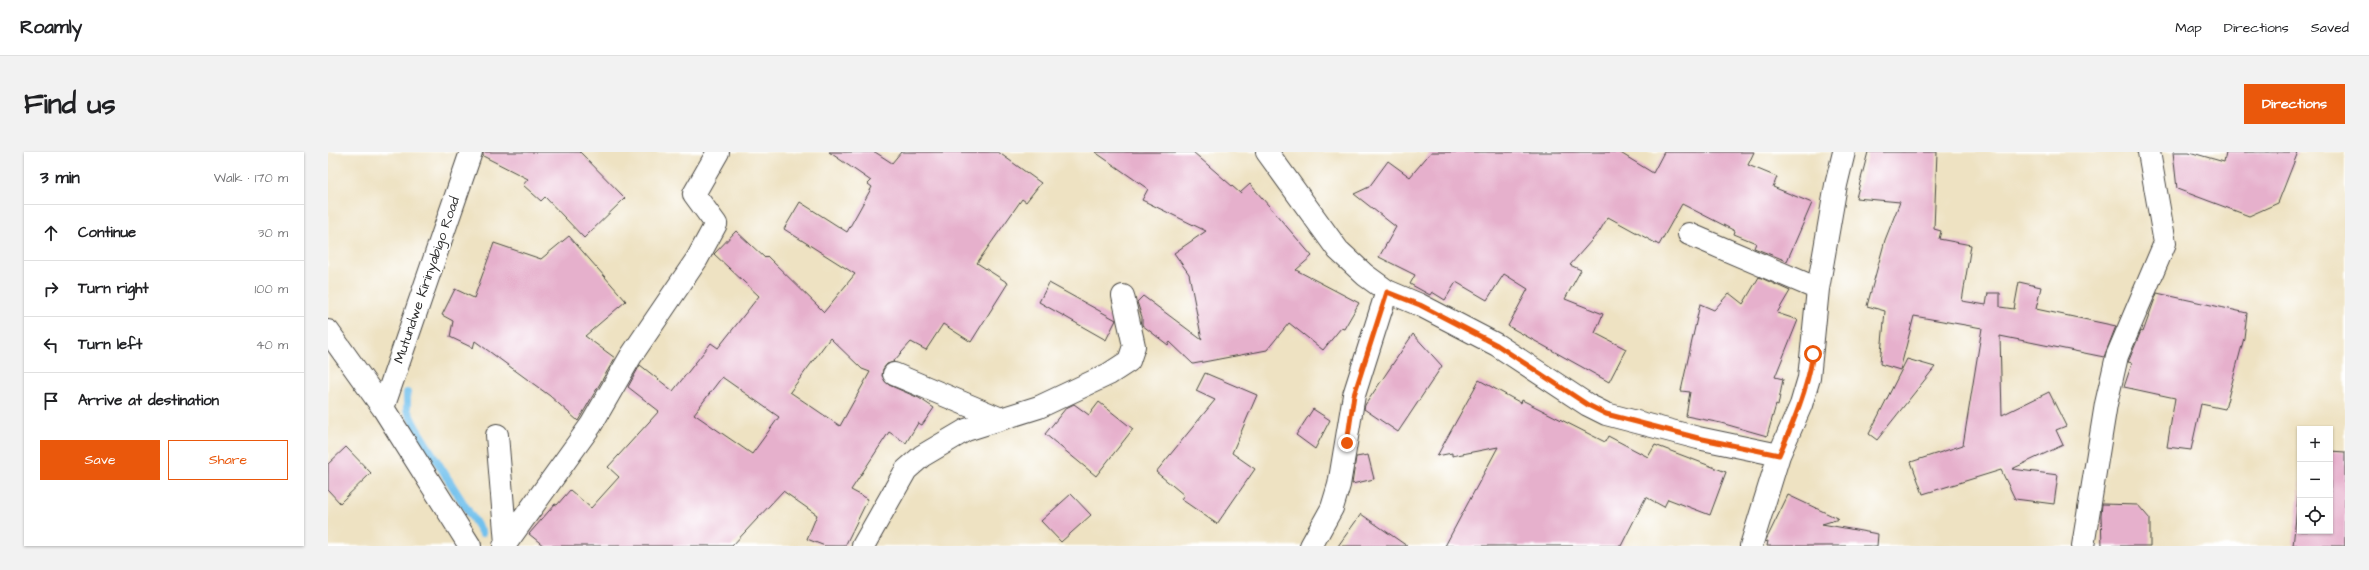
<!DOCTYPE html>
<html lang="en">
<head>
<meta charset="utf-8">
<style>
	:root { --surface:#fff; --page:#f2f2f2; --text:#202124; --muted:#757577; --line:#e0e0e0; --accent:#ea580c }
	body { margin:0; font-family:"Architects Daughter",sans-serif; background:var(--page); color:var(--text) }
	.controls { position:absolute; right:12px; bottom:12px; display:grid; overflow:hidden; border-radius:0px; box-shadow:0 1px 3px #0004 }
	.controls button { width:36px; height:36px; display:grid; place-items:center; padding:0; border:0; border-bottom:1px solid var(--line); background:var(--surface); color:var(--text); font:20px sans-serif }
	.stop { position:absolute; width:12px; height:12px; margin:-9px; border:3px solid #ea580c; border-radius:50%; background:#fff }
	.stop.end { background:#ea580c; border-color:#fff; box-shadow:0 1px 4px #0008 }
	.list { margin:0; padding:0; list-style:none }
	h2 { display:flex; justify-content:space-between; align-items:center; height:52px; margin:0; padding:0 16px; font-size:17px }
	h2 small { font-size:13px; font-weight:400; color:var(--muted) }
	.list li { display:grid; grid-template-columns:26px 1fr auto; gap:12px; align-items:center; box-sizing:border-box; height:56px; padding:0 16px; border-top:1px solid var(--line) }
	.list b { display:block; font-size:15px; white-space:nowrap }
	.list em { font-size:13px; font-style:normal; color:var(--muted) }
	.actions { display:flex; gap:8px; padding:12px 16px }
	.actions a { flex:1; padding:9px 0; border:1px solid var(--accent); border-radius:0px; text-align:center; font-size:14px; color:var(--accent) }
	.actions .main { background:var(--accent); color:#fff }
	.icon { flex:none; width:22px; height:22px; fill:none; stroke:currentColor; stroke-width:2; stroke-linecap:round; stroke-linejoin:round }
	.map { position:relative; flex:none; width:2017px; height:394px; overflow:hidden; border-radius:0px }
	header { display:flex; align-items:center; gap:24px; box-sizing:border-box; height:56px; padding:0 20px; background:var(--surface); border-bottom:1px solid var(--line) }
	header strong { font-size:19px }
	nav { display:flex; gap:22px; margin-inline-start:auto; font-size:14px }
	.intro { display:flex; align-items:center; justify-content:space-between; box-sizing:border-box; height:96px; padding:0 24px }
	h1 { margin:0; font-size:28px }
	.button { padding:10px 18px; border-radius:0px; background:var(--accent); color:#fff; font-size:14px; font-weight:700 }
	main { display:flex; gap:24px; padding:0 24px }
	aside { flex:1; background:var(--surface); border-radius:0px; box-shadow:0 1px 3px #0004 }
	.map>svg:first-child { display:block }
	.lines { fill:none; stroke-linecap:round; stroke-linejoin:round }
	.stream { stroke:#72c1ed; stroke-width:8 }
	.building { fill:#e6b0cc; fill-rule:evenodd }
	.minor-casing { stroke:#484642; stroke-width:24 }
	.minor { stroke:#fff; stroke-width:22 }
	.route { stroke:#ea580c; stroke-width:5 }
	.labels { text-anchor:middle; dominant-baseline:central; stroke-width:3.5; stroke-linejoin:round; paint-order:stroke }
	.street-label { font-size:14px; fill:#2b2b2b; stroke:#fff }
</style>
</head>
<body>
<header>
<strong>Roamly</strong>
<nav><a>Map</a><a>Directions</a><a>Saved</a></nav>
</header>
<div class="intro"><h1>Find us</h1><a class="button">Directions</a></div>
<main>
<aside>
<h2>3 min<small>Walk · 170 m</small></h2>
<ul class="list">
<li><svg class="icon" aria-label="ahead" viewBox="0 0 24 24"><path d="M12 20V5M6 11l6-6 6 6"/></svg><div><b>Continue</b></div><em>30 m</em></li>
<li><svg class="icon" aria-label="right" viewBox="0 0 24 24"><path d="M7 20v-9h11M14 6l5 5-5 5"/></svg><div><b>Turn right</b></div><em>100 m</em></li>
<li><svg class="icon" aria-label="left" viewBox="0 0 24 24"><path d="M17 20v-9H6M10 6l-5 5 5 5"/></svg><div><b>Turn left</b></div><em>40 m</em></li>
<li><svg class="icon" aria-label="arrive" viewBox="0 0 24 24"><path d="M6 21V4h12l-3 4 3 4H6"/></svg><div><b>Arrive at destination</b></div></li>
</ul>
<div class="actions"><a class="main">Save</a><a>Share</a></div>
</aside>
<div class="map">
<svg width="2017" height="394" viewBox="0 0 2017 394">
	<rect width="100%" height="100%" fill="#fff"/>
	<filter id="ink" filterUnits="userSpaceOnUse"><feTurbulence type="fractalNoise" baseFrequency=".025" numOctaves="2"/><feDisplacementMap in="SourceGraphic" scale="8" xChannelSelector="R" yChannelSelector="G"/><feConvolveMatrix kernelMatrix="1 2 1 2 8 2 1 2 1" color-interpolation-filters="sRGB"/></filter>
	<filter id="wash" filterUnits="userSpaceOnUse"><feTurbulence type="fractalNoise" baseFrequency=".012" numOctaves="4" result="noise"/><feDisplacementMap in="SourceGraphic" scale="16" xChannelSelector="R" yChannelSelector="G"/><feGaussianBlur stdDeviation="0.9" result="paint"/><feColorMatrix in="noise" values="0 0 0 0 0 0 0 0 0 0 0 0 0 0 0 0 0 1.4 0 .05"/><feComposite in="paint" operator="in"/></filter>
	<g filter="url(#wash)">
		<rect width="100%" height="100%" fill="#eee2c2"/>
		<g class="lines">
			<!-- stream -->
			<path class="stream" d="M79 241V258L88 276 154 381"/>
		</g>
		<g id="blocks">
			<!-- building -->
			<path class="building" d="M155 0H252L297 46 256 86 217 45 213 49 195 33 200 27 155 4Z
				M501 0H547L564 11 573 0H670L713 31 698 50 694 47 649 111 680 131 643 190 615 172 598 198 583 190 565 210 559 212 555 217 554 224 561 233 591 246 606 256 594 273 590 271 578 291 561 280 523 338 540 347 517 394H497L479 387 489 363 455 339 404 394H216L201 382 227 352 229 353 242 338 263 356 291 325 280 315 331 259 300 235 312 213 345 239 383 191 390 196 431 144 386 102 408 79 437 106 439 104 496 160 527 122 456 77 472 50 519 80 544 35 540 32 543 29ZM502 186 534 217 542 220 512 274 462 240ZM394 225 451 265 424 302 366 262Z
				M767 0H865L912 41 922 32 984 104 968 118 1031 151 1016 177 1013 176 995 198 961 171 939 198 865 212 842 190 840 193 814 173V165L809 150 815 144 874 188 861 122 846 101 878 79 814 48 820 37Z
				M1103 0H1291L1325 21 1336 0H1426L1420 13 1449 25 1445 35 1484 51 1459 109 1426 96 1428 91 1406 82 1407 79 1354 52 1331 93 1280 65 1271 80 1242 113 1253 118 1237 147 1275 162 1267 181 1298 197 1281 230 1180 174 1200 137 1176 122 1159 148 1128 130 1117 148 1104 140 1102 143 1082 132 1087 123 1051 105 1068 75 1026 42 1041 35 1060 9 1082 25Z
				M1540 0H1609L1606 77 1613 79 1611 87 1643 93 1634 149 1658 153 1660 141H1672V155L1686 157 1691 130 1713 135 1708 157 1788 174 1776 205 1672 184 1674 263 1721 240 1738 274 1728 278 1735 293 1684 317 1730 323 1726 352 1687 347 1673 318 1595 342 1583 310 1635 293 1654 176 1586 164 1572 218 1552 212 1557 159 1539 154 1557 88 1572 50 1528 46Z
				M1845 0H1861L1896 10 1898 0H1970L1950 51 1921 64 1849 37Z
				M241 84 298 149 257 184 287 206 250 269 222 244 147 189 145 196 122 185 125 169 114 163 127 137 146 146 166 91 213 107Z
				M1431 125 1462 139 1449 161 1470 168 1447 225 1455 227 1450 254 1448 253 1439 284 1393 271 1358 264 1362 240 1353 239 1372 152 1386 158 1401 141 1415 152Z
				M721 131 788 168 778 188 711 150Z
				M1829 141 1919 161 1916 186 1897 257 1873 252 1863 298 1839 295 1847 246 1796 235 1804 211 1800 210 1801 208 1813 179 1815 180Z
				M1085 182 1114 214 1070 280 1036 257 1037 253Z
				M1579 207 1607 215 1549 288 1541 282Z
				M877 221 929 243 904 301 927 317 889 372 853 347 856 343 828 320 887 248 868 239Z
				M1151 228 1193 251 1194 248 1277 290 1280 284 1320 305 1327 293 1398 320 1382 363 1340 347 1336 355 1318 345 1293 394H1117L1170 295 1124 304V301L1109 304Z
				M771 250 805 277 768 324 717 282 738 256 746 252 761 263Z
				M985 257 1002 268 987 297 968 283Z
				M18 295 43 321 12 351 0 338V312Z
				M2002 299 2017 300V394H1965L1972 328V379H2002Z
				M1040 303 1046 327 1024 332 1028 305Z
				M743 342 763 363 733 390 713 369Z
				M1460 343 1511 367 1494 372 1550 382 1549 394H1439L1440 389 1437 390 1439 386Z
				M1774 352 1810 353 1822 367V394H1774L1773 363Z
				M1033 362 1079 394H1010Z"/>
		</g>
	</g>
	<g filter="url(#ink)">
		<use href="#blocks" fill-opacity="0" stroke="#484642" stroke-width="1"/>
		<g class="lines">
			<defs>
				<path id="minor" d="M939 0 1010 98 1037 123 1059 139 1092 153 1169 193 1260 253 1278 262 1370 286 1451 303
					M1361 82 1490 137
					M0 179 55 256 142 394
					M566 222 673 267
					M55 256 143 0
					M169 283 178 391
					M176 394 263 273 303 204 369 107 388 72 366 42 390 0
					M535 394 578 318 594 304 638 278 711 255 781 222 801 209 806 194 795 144
					M983 394 1004 356 1011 333 1026 243 1059 139
					M1423 394 1451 303 1473 253 1481 226 1490 137 1508 33 1516 0
					M1755 394 1778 252 1789 204 1837 91 1821 0"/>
			</defs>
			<!-- minor casing -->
			<use href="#minor" class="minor-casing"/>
			<!-- minor -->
			<use href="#minor" class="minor"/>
		</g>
	</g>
	<g class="lines" filter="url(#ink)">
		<!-- route -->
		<path class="route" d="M1019 291 1026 243 1059 140 1092 153 1169 193 1260 253 1278 262 1370 286 1451 303C1466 269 1479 238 1485 202"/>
	</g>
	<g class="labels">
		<!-- street labels -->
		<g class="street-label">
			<text transform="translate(99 128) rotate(-71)">Mutundwe Kirinyabigo Road</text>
		</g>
	</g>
</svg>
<div class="controls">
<button>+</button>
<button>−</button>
<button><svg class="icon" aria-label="locate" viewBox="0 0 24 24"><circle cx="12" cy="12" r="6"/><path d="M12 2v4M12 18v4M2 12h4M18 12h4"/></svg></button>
</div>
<div class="stop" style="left:1485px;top:202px"></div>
<div class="stop end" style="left:1019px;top:291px"></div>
</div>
</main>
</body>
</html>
